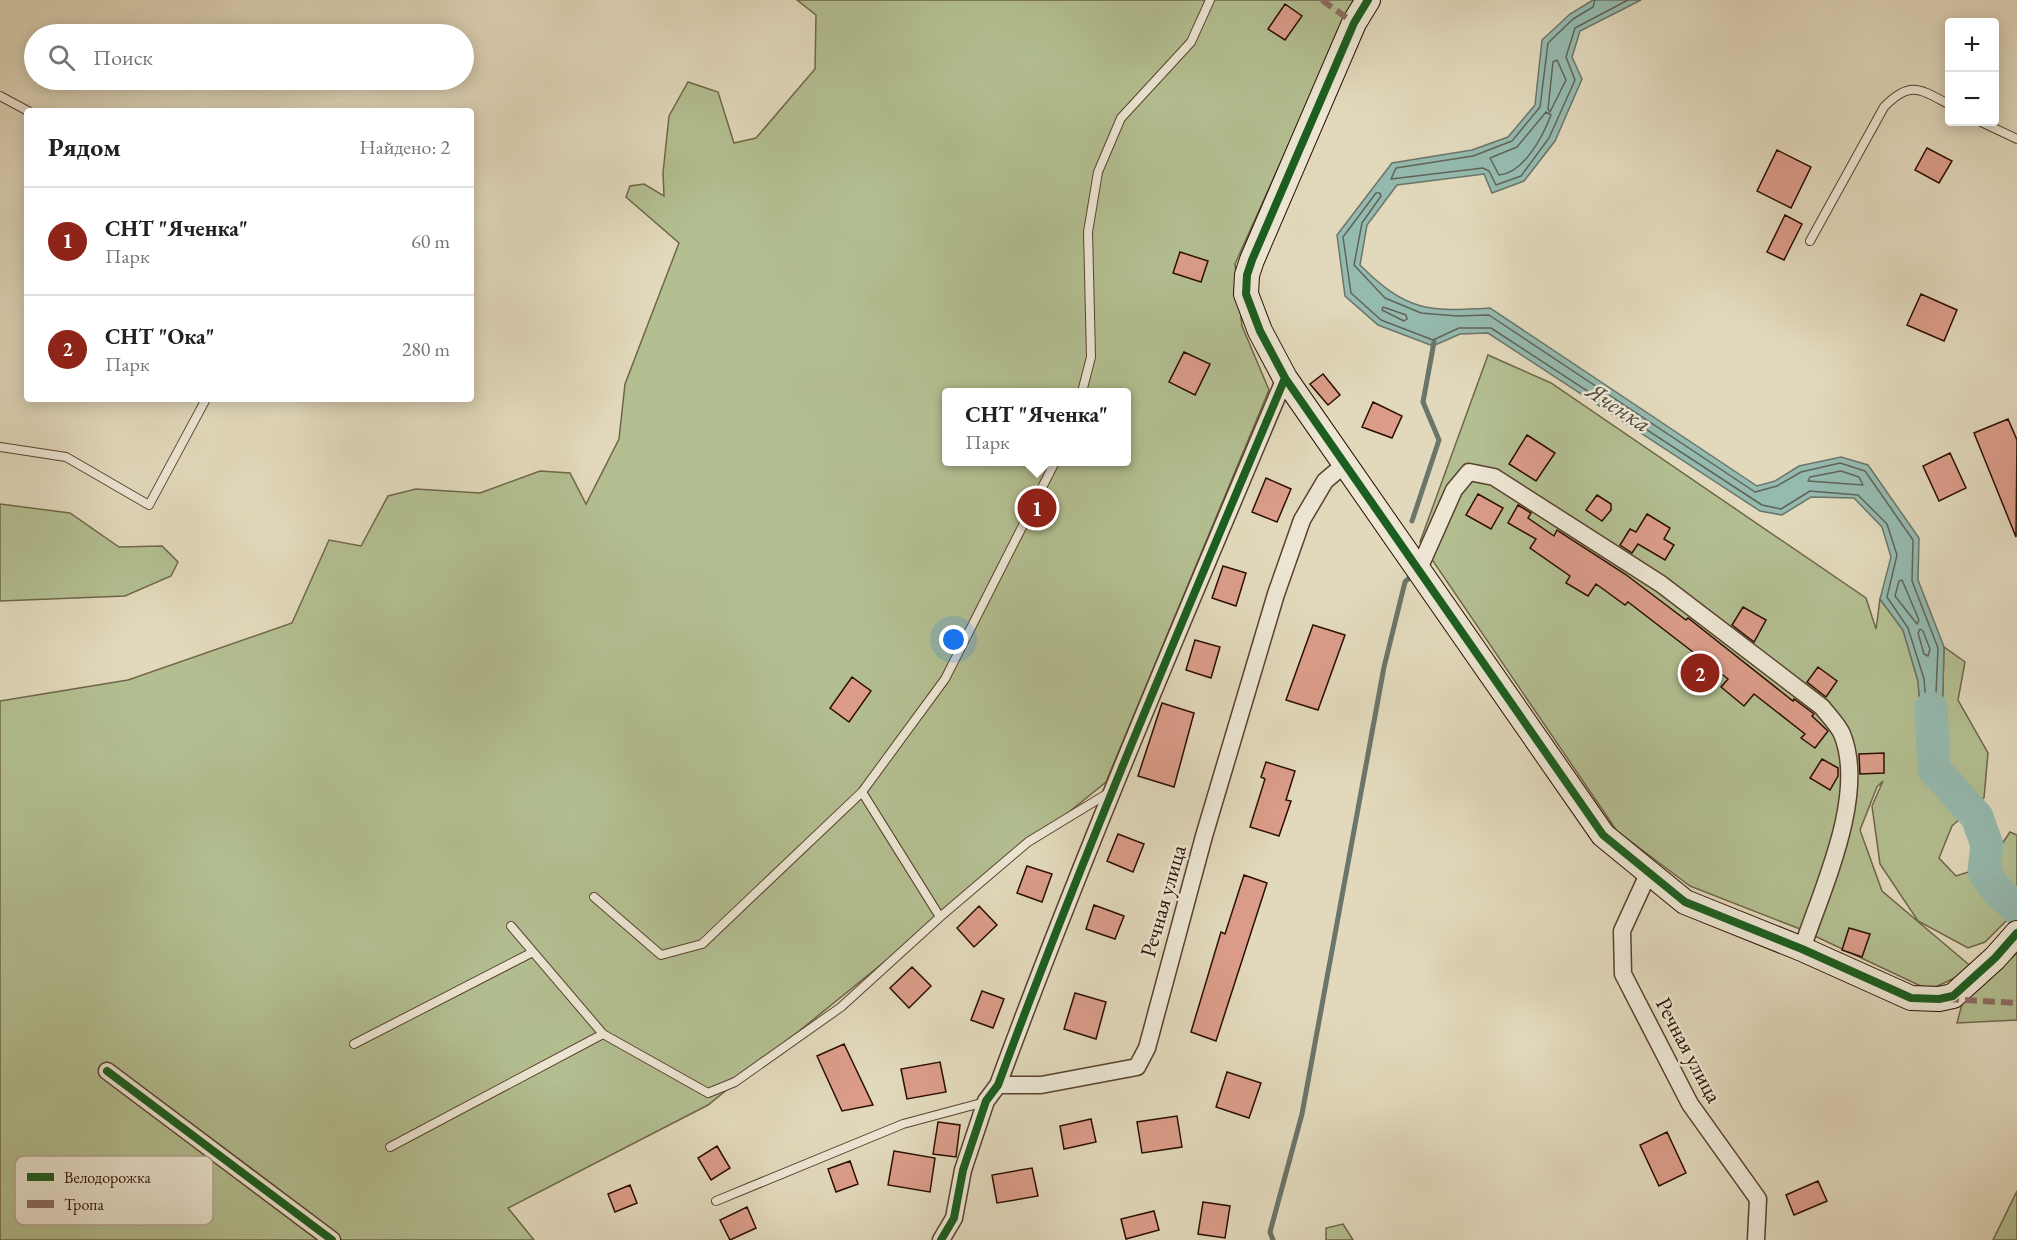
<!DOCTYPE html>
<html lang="ru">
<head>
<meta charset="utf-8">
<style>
	:root { --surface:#fff; --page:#f6f6f6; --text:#202124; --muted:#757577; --line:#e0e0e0; --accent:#8f2418 }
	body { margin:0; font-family:"EB Garamond",serif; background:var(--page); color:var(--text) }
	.controls { position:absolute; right:18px; top:18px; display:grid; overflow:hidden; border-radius:6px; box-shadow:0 3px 15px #0003 }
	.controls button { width:54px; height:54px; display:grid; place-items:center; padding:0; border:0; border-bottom:2px solid var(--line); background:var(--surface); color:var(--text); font:30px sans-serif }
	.you { position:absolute; left:954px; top:640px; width:21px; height:21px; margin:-15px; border:4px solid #fff; border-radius:50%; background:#1a73e8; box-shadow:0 0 0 9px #1a73e833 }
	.badge { display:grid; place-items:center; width:39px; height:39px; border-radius:50%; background:var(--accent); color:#fff; font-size:20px; font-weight:700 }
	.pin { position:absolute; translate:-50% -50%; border:3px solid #fff; box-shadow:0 2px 6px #0006 }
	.popup { position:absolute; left:942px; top:388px; width:189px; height:78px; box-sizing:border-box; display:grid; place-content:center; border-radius:6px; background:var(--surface); filter:drop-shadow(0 2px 4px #0005); font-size:20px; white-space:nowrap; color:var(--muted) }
	.popup b { font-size:22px; color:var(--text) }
	.popup::after { content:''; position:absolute; left:50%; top:100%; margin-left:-12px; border:12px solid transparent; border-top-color:var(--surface) }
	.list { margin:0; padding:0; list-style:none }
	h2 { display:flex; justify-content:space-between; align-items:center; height:78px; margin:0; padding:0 24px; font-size:26px }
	h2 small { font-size:20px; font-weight:400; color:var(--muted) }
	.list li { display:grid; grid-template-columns:39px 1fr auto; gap:18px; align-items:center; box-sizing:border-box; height:108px; padding:0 24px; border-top:2px solid var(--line) }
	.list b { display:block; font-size:22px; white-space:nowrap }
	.list p { margin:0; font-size:20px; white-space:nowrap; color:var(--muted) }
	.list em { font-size:20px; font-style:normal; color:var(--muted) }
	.icon { flex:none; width:33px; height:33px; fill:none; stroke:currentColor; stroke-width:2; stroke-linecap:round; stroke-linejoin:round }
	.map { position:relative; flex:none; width:2017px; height:1240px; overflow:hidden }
	.search { position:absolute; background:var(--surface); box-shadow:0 3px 15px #0003; left:24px; top:24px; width:450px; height:66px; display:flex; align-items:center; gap:15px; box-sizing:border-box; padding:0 21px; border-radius:33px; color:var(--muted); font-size:22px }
	.panel { position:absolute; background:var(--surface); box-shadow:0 3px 15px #0003; left:24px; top:108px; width:450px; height:294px; border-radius:6px }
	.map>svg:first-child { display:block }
	.green { fill:#b3bf91; stroke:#6f6648; stroke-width:1.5; fill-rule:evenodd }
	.water { fill:#95baaf; stroke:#6b7569; stroke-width:1.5 }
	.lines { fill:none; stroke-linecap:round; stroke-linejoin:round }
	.shore { stroke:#606458; stroke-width:1.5 }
	.stream { stroke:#6b7569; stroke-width:5 }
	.river { stroke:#95baaf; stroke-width:33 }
	.building { fill:#db9d8a; stroke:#2b0e00; stroke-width:1.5 }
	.lane-casing { stroke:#59412f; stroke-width:10 }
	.street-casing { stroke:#59412f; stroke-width:19 }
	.secondary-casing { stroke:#2b0e00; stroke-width:26 }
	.lane { stroke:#ece6d3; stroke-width:8 }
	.street { stroke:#ece6d3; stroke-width:16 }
	.secondary { stroke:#ece6d3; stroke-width:24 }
	.quiet { stroke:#8d6e63; stroke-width:6; stroke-dasharray:12 6; stroke-linecap:butt }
	.cycleway-casing { stroke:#ece6d3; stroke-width:11 }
	.cycleway { stroke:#1b5e20; stroke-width:8 }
	.labels { text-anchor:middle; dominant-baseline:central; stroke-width:5; stroke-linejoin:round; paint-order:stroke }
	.street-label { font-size:22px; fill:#2b0e00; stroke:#ece6d3 }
	.water-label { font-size:24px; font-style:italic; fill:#504a3d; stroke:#ece6d3 }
	.key { fill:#ece6d3; stroke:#b2a594; stroke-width:1.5 }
	.key-label { font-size:16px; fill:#2b0e00 }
</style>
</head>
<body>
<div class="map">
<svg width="2017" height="1240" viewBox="0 0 2017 1240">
	<rect width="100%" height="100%" fill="#e2d9bc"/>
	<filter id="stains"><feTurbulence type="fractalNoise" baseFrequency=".00333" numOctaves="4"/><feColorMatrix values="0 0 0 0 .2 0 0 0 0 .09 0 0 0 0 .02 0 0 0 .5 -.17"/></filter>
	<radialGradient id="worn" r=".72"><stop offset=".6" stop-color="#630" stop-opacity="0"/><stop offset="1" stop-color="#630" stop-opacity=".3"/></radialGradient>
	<!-- green -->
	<path class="green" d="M797 0H1357L1344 21 1235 264 1242 326 1269 390 1106 782 708 1105 508 1208 534 1240H0V701L128 680 292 623 329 540 361 546 388 496 416 489 480 493 540 471 570 473 586 504 619 439 625 384 679 243 626 197 630 186 644 184 664 196 663 173 669 116 688 82 718 92 734 143 756 138 815 69 816 15ZM947 392H1127V462H947Z
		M1488 355 1551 383 1866 598 1876 629 1880 599 1903 630 1918 681 1923 739 1941 762 1944 647 1965 662 1958 700 1988 753 1984 798 1952 826 1939 858 1956 876 1987 866 2010 832 2017 835V910L1985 942 1968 948 1918 921 1880 864 1872 806 1883 781 1877 787 1860 830 1882 891 1974 969 1929 990 1800 929 1690 886 1617 831 1420 542Z
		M0 504 70 513 119 547 162 546 178 562 171 576 125 596 0 601Z
		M2017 953V1020L1957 1023 1962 1004Z
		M2017 1191V1240H1993Z
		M1343 1224 1353 1240H1326V1228Z"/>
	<!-- water -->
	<path class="water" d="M1593 0H1641L1580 31 1572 57 1582 79 1555 141 1524 181 1492 193 1484 174 1397 185 1367 225 1360 265C1406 311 1427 312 1490 308L1757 486 1775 481 1799 466 1841 457 1868 465 1919 538 1918 580 1944 647 1941 763 1923 739 1918 681 1903 630 1880 599 1891 557 1882 527 1854 498 1811 497 1782 515 1760 511 1488 333 1460 334 1433 346 1378 325 1345 296 1337 235 1392 163 1472 150 1508 137 1535 105 1542 40 1570 14Z"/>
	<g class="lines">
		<!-- shore -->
		<path class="shore" d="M1595 0 1593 7 1573 19 1548 43 1540 107 1512 141 1473 156 1396 168 1391 179 1483 168 1489 171 1496 185 1521 176 1549 138 1575 80 1566 57 1575 28 1628 0
			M1557 60 1566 80 1550 112 1548 109 1553 62Z
			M1546 112 1551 115C1543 136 1524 173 1499 175L1490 158 1517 147Z
			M1376 193H1380L1381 196 1362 223 1354 265 1385 298 1421 313 1457 316 1489 315 1755 492 1777 486 1801 472 1840 463 1865 471 1913 540 1912 581 1938 648 1934 739 1929 737 1924 679 1908 628 1887 597 1897 555 1887 524 1858 495 1810 491 1781 509 1762 505 1491 328H1459L1433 340 1381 320 1351 293 1343 237Z
			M1383 307 1406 315 1407 319 1404 321 1382 310Z
			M1841 471 1859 477 1863 485 1808 481 1810 477Z
			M1902 580 1919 620 1917 624 1895 596 1899 581Z
			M1920 629 1923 631 1930 649 1928 656 1924 654 1918 633Z"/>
		<!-- stream -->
		<path class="stream" d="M1412 521 1439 440 1423 402 1434 342
			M1273 1240 1270 1232 1302 1114 1384 667 1405 582 1412 575 1410 573"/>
		<!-- river -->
		<path class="river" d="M1931 708 1934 769 1977 817 1987 845 1984 871 1995 888 2017 909"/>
	</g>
	<!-- building -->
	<path class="building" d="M1285 4 1302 16 1285 40 1268 29Z
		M1927 148 1952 161 1939 183 1915 170Z
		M1777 150 1811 167 1791 208 1757 191Z
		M1785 215 1802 224 1784 260 1767 252Z
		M1180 252 1208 261 1201 282 1173 273Z
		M1921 294 1957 310 1944 341 1907 325Z
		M1184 352 1210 364 1195 395 1169 382Z
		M1323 374 1340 395 1328 405 1310 384Z
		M1373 402 1402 416 1392 438 1362 427Z
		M2008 419 2017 440 2016 537 1974 433Z
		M1527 435 1555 453 1536 481 1509 464Z
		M1950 453 1966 488 1939 501 1923 466Z
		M1266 478 1291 489 1277 522 1252 512Z
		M1478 494 1503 508 1491 529 1466 515Z
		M1597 495 1611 504V510L1602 521 1586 510Z
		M1518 505 1531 513 1528 518 1554 536 1557 530 1625 574 1686 620 1688 618 1793 701 1794 699 1814 714 1812 716 1828 731 1815 748 1801 738 1805 734 1754 694 1744 706 1721 687 1728 679 1628 602 1625 605 1596 584 1588 596 1566 583 1570 576 1530 548 1536 539 1508 523Z
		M1647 514 1670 528 1664 539 1674 545 1665 560 1638 544 1632 553 1620 545 1630 529 1636 532Z
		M1223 566 1246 573 1236 606 1212 598Z
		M1743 607 1766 620 1754 642 1732 625Z
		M1313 625 1345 635 1318 710 1286 700Z
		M1195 640 1220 647 1211 678 1186 670Z
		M1818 667 1837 681 1826 697 1807 682Z
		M852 677 871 691 849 722 830 708Z
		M1162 703 1194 713 1174 787 1138 776Z
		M1884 753V773L1860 774 1859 754Z
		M1822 759 1838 768V776L1830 790 1810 778Z
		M1266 762 1295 771 1286 800 1291 801 1279 836 1250 827 1265 779 1261 777Z
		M1118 834 1144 844 1133 872 1107 861Z
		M1027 866 1052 874 1042 902 1017 893Z
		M1244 875 1267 883 1216 1041 1191 1032 1221 932 1225 934Z
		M1094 905 1124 916 1115 939 1086 929Z
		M979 906 997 925 974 947 957 928Z
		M1849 928 1870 934 1862 957 1842 950Z
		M912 967 931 986 909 1008 890 988Z
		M982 991 1004 999 993 1028 971 1020Z
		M1075 993 1106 1002 1096 1039 1064 1029Z
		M844 1044 873 1105 842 1111 817 1056Z
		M940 1062 946 1092 907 1099 901 1069Z
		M1227 1072 1261 1083 1249 1118 1216 1107Z
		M1177 1116 1182 1147 1142 1153 1137 1122Z
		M1091 1119 1096 1142 1064 1149 1060 1126Z
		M938 1122 960 1125 956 1157 933 1154Z
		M1667 1132 1686 1173 1659 1186 1640 1145Z
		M717 1146 730 1168 711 1180 698 1158Z
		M894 1151 935 1158 930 1192 888 1185Z
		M850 1161 858 1184 836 1192 828 1169Z
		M1032 1168 1038 1196 997 1203 992 1175Z
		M1818 1181 1827 1201 1794 1215 1786 1195Z
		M630 1185 637 1203 615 1212 608 1194Z
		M1203 1202 1230 1206 1225 1238 1198 1234Z
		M747 1207 756 1228 730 1240 720 1220Z
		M1154 1211 1159 1230 1126 1239 1121 1219Z"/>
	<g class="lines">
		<defs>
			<path id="lane" d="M0 96 28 111
				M1981 122 2017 139
				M1810 241 1884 107C1910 80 1920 89 1950 105
				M1082 392 1091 357 1088 232 1098 172 1121 118 1191 42 1210 0
				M0 447 66 457 149 505 206 399
				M862 792 940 917
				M594 897 661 955 702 944 862 792 945 679 1055 462
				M511 926 603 1034 708 1093 735 1082 841 1007 940 917 1028 842 1110 792
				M354 1044 533 952
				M390 1147 603 1034
				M716 1201 903 1124 985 1102"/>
			<path id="street" d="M1418 571 1454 490 1469 472 1494 477 1661 584 1822 707C1828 715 1838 725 1842 734 1867 795 1822 889 1802 949
				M1649 872 1622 931 1623 974 1690 1104 1758 1199 1756 1240
				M107 1071 332 1240
				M998 1085H1041L1137 1067 1147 1048 1204 836 1276 594 1302 520 1325 481 1344 465
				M941 1240 954 1218 963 1170 986 1101 998 1085C1086 846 1186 613 1285 378"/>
			<path id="secondary" d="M1368 0 1354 23 1252 260 1247 275 1246 294 1260 331 1285 378 1603 835 1685 902 1802 949 1911 998 1939 999 1953 996 1995 958 2017 933"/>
		</defs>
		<!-- lane casing -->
		<use href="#lane" class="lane-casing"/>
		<!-- street casing -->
		<use href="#street" class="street-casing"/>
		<!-- secondary casing -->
		<use href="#secondary" class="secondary-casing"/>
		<!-- lane -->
		<use href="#lane" class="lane"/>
		<!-- street -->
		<use href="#street" class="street"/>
		<!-- secondary -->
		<use href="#secondary" class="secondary"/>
		<!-- quiet -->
		<path class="quiet" d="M1322 0 1354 23
			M1947 999 2017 1003"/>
		<defs>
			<path id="cycleway" d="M1368 0 1354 23 1252 260 1247 275 1246 294 1260 331 1285 378 1603 835 1685 902 1802 949 1911 998 1939 999 1953 996 1995 958 2017 933
				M107 1071 332 1240
				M941 1240 954 1218 963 1170 986 1101 998 1085C1086 846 1186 613 1285 378"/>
		</defs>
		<!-- cycleway casing -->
		<use href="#cycleway" class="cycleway-casing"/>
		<!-- cycleway -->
		<use href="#cycleway" class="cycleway"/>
	</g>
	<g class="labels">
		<!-- street labels -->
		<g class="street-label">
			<text transform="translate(1163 901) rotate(-74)">Речная улица</text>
			<text transform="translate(1689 1050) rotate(62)">Речная улица</text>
		</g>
		<!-- water labels -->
		<g class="water-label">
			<text transform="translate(1619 407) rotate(33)">Яченка</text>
		</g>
	</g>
	<!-- legend -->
	<rect x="15" y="1156" width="198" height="69" rx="9" class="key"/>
	<rect x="27" y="1173" width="27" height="8" fill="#1b5e20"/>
	<rect x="27" y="1200" width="27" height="8" fill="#8d6e63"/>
	<g class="key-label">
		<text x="64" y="1183">Велодорожка</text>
		<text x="64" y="1210">Тропа</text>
	</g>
	<rect width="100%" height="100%" filter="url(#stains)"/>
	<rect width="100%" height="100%" fill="url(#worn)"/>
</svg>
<div class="controls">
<button>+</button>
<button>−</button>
</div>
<div class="you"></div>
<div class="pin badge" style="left:1037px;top:508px">1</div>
<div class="popup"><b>СНТ &quot;Яченка&quot;</b>Парк</div>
<div class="pin badge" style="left:1700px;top:673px">2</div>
<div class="search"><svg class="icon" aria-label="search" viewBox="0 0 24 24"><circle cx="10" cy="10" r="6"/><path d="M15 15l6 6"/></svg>Поиск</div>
<section class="panel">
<h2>Рядом<small>Найдено: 2</small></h2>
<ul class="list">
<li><span class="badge">1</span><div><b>СНТ &quot;Яченка&quot;</b><p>Парк</p></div><em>60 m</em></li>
<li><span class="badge">2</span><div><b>СНТ &quot;Ока&quot;</b><p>Парк</p></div><em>280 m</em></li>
</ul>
</section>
</div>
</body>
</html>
